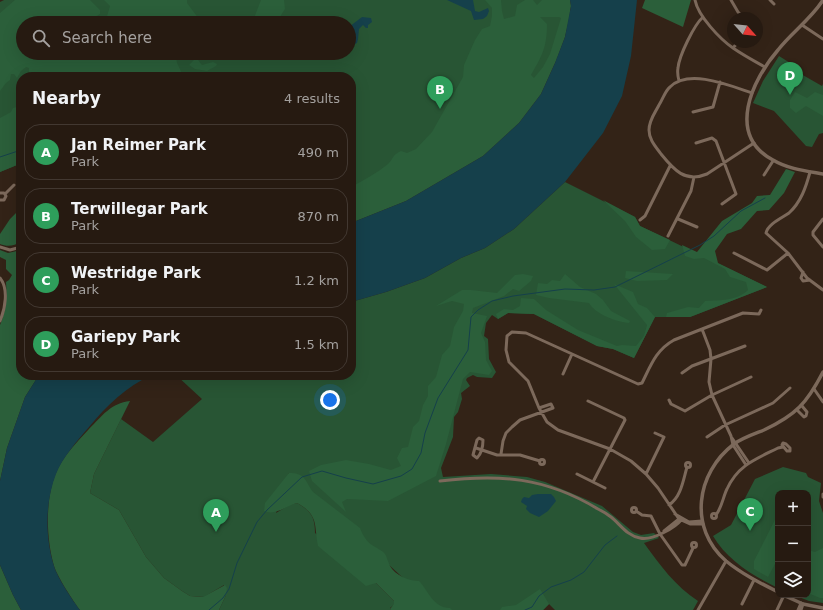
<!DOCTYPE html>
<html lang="en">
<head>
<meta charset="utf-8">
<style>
	:root { --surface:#261a11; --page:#32271f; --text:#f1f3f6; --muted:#a4a19f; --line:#423831; --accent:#8c9099 }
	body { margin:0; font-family:"DejaVu Sans",sans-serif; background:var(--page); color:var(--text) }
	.controls { position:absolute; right:12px; bottom:12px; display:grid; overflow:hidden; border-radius:8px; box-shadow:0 4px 16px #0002 }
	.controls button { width:36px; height:36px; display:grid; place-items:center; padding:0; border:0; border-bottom:1px solid var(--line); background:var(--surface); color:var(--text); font:20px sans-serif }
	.compass { position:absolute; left:727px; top:12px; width:36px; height:36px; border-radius:50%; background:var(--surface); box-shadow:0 4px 16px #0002; rotate:117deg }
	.you { position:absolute; left:330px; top:400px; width:14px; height:14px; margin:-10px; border:3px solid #fff; border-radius:50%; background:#1a73e8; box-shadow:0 0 0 6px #1a73e833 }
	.badge { display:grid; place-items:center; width:26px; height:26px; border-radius:50%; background:var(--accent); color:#fff; font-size:13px; font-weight:700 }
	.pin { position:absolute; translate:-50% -33px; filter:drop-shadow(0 1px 2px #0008) }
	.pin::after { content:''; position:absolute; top:21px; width:14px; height:12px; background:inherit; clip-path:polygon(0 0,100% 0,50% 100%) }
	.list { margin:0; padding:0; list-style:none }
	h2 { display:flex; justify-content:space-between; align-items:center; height:52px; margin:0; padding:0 16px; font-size:17px }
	h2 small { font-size:13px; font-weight:400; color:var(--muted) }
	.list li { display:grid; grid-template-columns:26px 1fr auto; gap:12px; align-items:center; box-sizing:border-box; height:56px; margin:0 8px 8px; padding:0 8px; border:1px solid var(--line); border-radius:16px }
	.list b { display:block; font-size:15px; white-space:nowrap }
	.list p { margin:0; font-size:13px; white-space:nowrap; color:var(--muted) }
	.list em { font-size:13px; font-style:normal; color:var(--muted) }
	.icon { flex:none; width:22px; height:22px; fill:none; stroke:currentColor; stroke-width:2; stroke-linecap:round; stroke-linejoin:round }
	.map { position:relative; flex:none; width:823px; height:610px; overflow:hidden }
	.search { position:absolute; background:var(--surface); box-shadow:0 4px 16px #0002; left:16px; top:16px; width:340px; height:44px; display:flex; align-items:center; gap:10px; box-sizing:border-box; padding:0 14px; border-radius:22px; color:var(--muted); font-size:15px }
	.panel { position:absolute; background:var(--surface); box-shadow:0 4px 16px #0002; left:16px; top:72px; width:340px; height:308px; border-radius:16px }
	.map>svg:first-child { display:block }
	.green { fill:#285534; fill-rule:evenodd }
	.forest { fill:#2b5f3a; fill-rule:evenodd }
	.water { fill:#15404b }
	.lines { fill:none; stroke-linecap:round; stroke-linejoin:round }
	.stream { stroke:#15404b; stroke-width:1 }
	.minor { stroke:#7c695b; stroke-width:3 }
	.tertiary { stroke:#7c695b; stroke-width:3.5 }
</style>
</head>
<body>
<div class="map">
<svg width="823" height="610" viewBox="0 0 823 610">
	<rect width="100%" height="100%" fill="#332317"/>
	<!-- green -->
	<path class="green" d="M4 0H570C572 20 562 44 555 63L351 223V77H21V166L17 165 0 172V2ZM23 23H349V53H23Z
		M779 56 795 66 794 70 822 86 823 84V133L819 134 812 147 806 146 774 111 753 103 763 81Z
		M565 182 635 217 640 226 767 287 690 317H655L634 358 613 349 597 346 534 314 508 313 498 319 492 315 486 323 484 336 488 339 489 359 496 372 492 378 477 377 473 375 467 378 466 380 470 386 461 393 462 399 458 412 454 417 453 437 441 468 443 477 491 474 527 477 545 482 602 506 633 532 641 535 654 533 659 538 644 543C660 565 675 586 698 601L693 610H555L549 604 543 610H438L289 473 276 513 289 505 297 503C311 511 315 517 315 533L376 583 394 601 395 604 390 608 391 610H219L226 595 224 585 204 597 190 596 182 591 164 578 146 557 119 510 90 493 94 474 121 419 153 442 202 399 176 375H351V302L386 292 425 278 461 258 485 248 514 229Z
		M783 467 806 473 808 477 821 483 819 501 823 513V603L809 601 794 595H808V493H778V588C753 576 727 560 713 536L731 525 755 479Z"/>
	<!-- forest -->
	<path class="forest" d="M15 0H90L100 10V14L95 17 97 23H23V53H184L182 56 178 55C173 63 182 67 182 77H27L29 71V68L26 67 21 71 17 78 14 74H11L10 80 6 83 0 91V13Z
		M104 0H187V3L202 23H105L110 6Z
		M261 0H284L285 9 276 23H252Z
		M485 0H501L502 11 504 19 515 16 517 5 525 0H533L537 5 542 0H570L571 6 565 37 555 63 541 94 519 123 483 156 406 201 351 223V187C364 180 377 173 388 164 394 158 392 155 401 151L407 153 416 149 432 132 463 77 464 65 475 40 482 29 490 26 492 16V8ZM540 17H559L561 18 550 54 543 67 534 78 531 75C542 56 547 47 547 24Z
		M645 0H691L683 27 642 8Z
		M192 53H196L198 60 202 65 213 62 217 64 216 66 207 71 195 69 189 65 194 60Z
		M795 92 807 98 815 92 823 95V116L806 106 796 113 790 108V100Z
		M17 107H21V166L17 165 0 172V118L11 112 13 108Z
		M786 169 795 172 784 193 769 210 757 211 741 229 727 234 715 251 718 263 767 287 690 317H666L667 313 688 307 699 308 705 301C720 300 737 301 748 290L746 282 730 277 725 269 704 258 694 259 685 256 682 245 697 252 722 221 752 203 757 196 770 195Z
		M603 200 635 217 640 226 670 240 665 249 652 250 636 237 625 221Z
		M21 208V242C14 246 7 247 0 244V234L10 219Z
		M0 250 8 253 21 250V375H39L25 397 7 448 0 481V325C6 312 7 295 6 282L9 280 12 275 6 269V260L0 257Z
		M626 271 673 274 667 280 637 281 625 278Z
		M523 274 533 276 531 281 519 291 513 289 504 296 473 308 472 313 487 316 481 333 485 342 486 360 492 371 489 375 470 372 463 379 446 444 436 476 388 501 347 499 342 502 346 512 312 481 309 471 321 465 346 460 369 464 391 470 401 466 397 458 402 448 408 447 413 427 419 421 423 405 428 396V386L436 377 442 355 450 346 454 327 463 311 464 304 452 301 436 306 462 290H471L497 293 515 275Z
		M565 274 580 287 596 294 603 300 611 311 630 321 629 323C617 322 595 314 589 303L549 298 536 295 538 283 547 284 552 280 560 281Z
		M614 284 633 292 638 304 647 308 655 317 634 358 613 349 597 346 534 314 508 313 498 319 496 314 504 309 513 310 520 306 521 298 534 299 546 310 578 330 617 346 622 345 636 346 644 336 647 325Z
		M130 401 94 474 90 493 119 510 146 557 164 578 182 591 190 596 203 597 225 585 227 588 226 595 219 610H80C73 601 57 576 54 566 46 538 45 499 56 473 63 456 77 442 89 429 102 416 111 403 130 401Z
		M289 473C306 473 305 481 313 492L360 528C362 534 367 542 372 545 376 548 382 550 385 554 387 557 388 562 390 566 395 575 409 581 419 581 428 590 433 608 450 608L452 610H391L390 609 394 604V601L376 583 366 586 318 546C314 525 319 515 297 503 285 506 276 516 264 511L265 503Z
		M778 514V562H776L768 577 754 569V561Z
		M823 548V598H820L808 593V550L815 552Z
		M0 565 13 595 21 610H0Z
		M540 589 549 604 543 610H500L502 607 516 605Z"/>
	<!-- water -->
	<path class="water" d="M447 0H473L475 11 479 12 488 8 489 11 487 16 483 19 474 20 471 11Z
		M570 0H637L631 56 622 96 603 133 565 182 514 229 485 248 461 258 425 278 386 292 351 302V223L406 201 483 156 519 123 541 94 555 63 565 37 571 6Z
		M362 17 371 18 372 22 368 25V28H366L363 25 359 29 358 39 357 43 351 46 349 45V38L353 36 349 33V27Z
		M39 375H152C127 386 106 406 89 427 78 440 62 458 56 474 45 502 45 537 54 566 57 577 73 601 80 610H21L13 595 0 565V481L7 448 25 397Z
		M538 494H551L554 497 556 501 548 511 539 517 530 513 526 509 527 506 521 502 522 499 524 497 529 498 532 495Z"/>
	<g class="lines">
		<!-- stream -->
		<path class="stream" d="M0 157 21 150
			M209 610 223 598 229 589 237 563 257 522 267 510 302 477 322 471 346 478 373 484 401 476 412 469 421 453 425 433 438 398 468 350 471 317 478 310 492 301 513 296 565 289 594 290 615 287 700 245 714 236 741 211 765 198
			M525 610 532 607 539 596 551 587 571 580 584 572 605 545 617 536"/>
		<!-- minor -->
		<path class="minor" d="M695 0C698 16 720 39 733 48 743 55 754 61 765 67
			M731 0 738 12 744 18
			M770 0 774 4
			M802 25 823 39
			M733 48 738 42
			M679 81C678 77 677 73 678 68 679 56 694 25 703 17
			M752 93C731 86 689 68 670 87 665 91 663 99 659 105 655 113 649 120 649 130 649 140 656 147 661 154 674 170 685 183 707 174L754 143
			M693 112 713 107 720 82
			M696 143 712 138 716 141 736 194 722 204
			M810 172C806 187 801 202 789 213 782 218 768 224 766 233L788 253 807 278 823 290
			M764 175 773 161
			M0 193H4L6 196 4 200H0
			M5 194 14 185
			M678 219 697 227
			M823 219 813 232V235L823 247
			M640 220 645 216 670 166
			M668 236 691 191 694 177
			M0 247 10 250 21 247
			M734 253 767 270 788 253
			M803 272 801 278 803 281 810 280
			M0 278C9 289 5 309 0 321
			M702 329 710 350 711 359 709 382 712 395 731 436 733 445 746 465
			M682 373 692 366 745 346
			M563 374 572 354
			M814 389 823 402
			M669 400 671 404 685 411 712 395 751 377
			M588 401 624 418 625 420 593 482
			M797 410 804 417 806 416 807 412 802 406
			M707 437 725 425 773 403 790 388
			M479 438 483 440C483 446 481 454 477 458L473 455 477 440Z
			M732 438 749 463
			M783 443 786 444 790 448V451H787L782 445Z
			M476 448 497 455H520L540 461
			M501 454 503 441 506 433 512 427 520 420 553 408 551 404 539 408
			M539.5 462a2.5 2.5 0 1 1 5 0a2.5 2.5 0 1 1-5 0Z
			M685.5 465a2.5 2.5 0 1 1 5 0a2.5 2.5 0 1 1-5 0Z
			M577 474 605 488
			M646 474 664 437 655 433
			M440 481C500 474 545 477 598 509 602 511 607 514 611 517 620 524 627 536 640 538 652 541 675 528 682 519
			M823 494V497
			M669 505C681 497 683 481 687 467
			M631.5 510a2.5 2.5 0 1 1 5 0a2.5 2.5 0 1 1-5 0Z
			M636 511 642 515 651 516 660 534 682 565H685L693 548
			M711.5 516a2.5 2.5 0 1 1 5 0a2.5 2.5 0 1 1-5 0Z
			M675 514 689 522 702 521
			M716 515C722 507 723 497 727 489 738 465 756 459 778 448L783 447
			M703 524H690L679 519 658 488 646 474 631 461 610 449 558 430 547 422 539 408 528 381 509 362 506 350 507 336 512 332 526 333 638 384 642 383C651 365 656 350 674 340L743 313 759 314 761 310
			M664 531 679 519
			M691.5 545a2.5 2.5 0 1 1 5 0a2.5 2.5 0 1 1-5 0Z
			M742 604 754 580
			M698 610 726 561
			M777 610 784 595
			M798 610 801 603
			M801 610 803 604"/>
		<!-- tertiary -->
		<path class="tertiary" d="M823 0C811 19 792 32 778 50 752 80 726 135 773 160 788 169 806 171 823 174
			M778 592C760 583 742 574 726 561 688 528 696 473 734 444 742 438 754 434 764 430 796 415 807 403 823 372
			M783 595 803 604 823 608"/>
	</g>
</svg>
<div class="controls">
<button>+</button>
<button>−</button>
<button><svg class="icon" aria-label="layers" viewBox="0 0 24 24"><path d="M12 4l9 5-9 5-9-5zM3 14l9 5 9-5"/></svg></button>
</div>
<svg class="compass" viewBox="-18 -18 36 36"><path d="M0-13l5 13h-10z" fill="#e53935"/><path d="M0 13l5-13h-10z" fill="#a4a19f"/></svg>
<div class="you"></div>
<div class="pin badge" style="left:216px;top:532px;background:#2e9e5b">A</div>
<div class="pin badge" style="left:440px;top:109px;background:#2e9e5b">B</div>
<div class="pin badge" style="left:750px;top:531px;background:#2e9e5b">C</div>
<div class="pin badge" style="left:790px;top:95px;background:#2e9e5b">D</div>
<div class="search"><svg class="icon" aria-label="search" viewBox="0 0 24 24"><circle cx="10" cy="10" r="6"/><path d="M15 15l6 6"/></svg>Search here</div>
<section class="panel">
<h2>Nearby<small>4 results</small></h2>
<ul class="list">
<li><span class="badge" style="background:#2e9e5b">A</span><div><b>Jan Reimer Park</b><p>Park</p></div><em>490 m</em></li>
<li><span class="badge" style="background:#2e9e5b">B</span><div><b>Terwillegar Park</b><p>Park</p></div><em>870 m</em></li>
<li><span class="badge" style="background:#2e9e5b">C</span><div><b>Westridge Park</b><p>Park</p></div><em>1.2 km</em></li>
<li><span class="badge" style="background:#2e9e5b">D</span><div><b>Gariepy Park</b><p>Park</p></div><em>1.5 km</em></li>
</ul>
</section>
</div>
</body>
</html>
